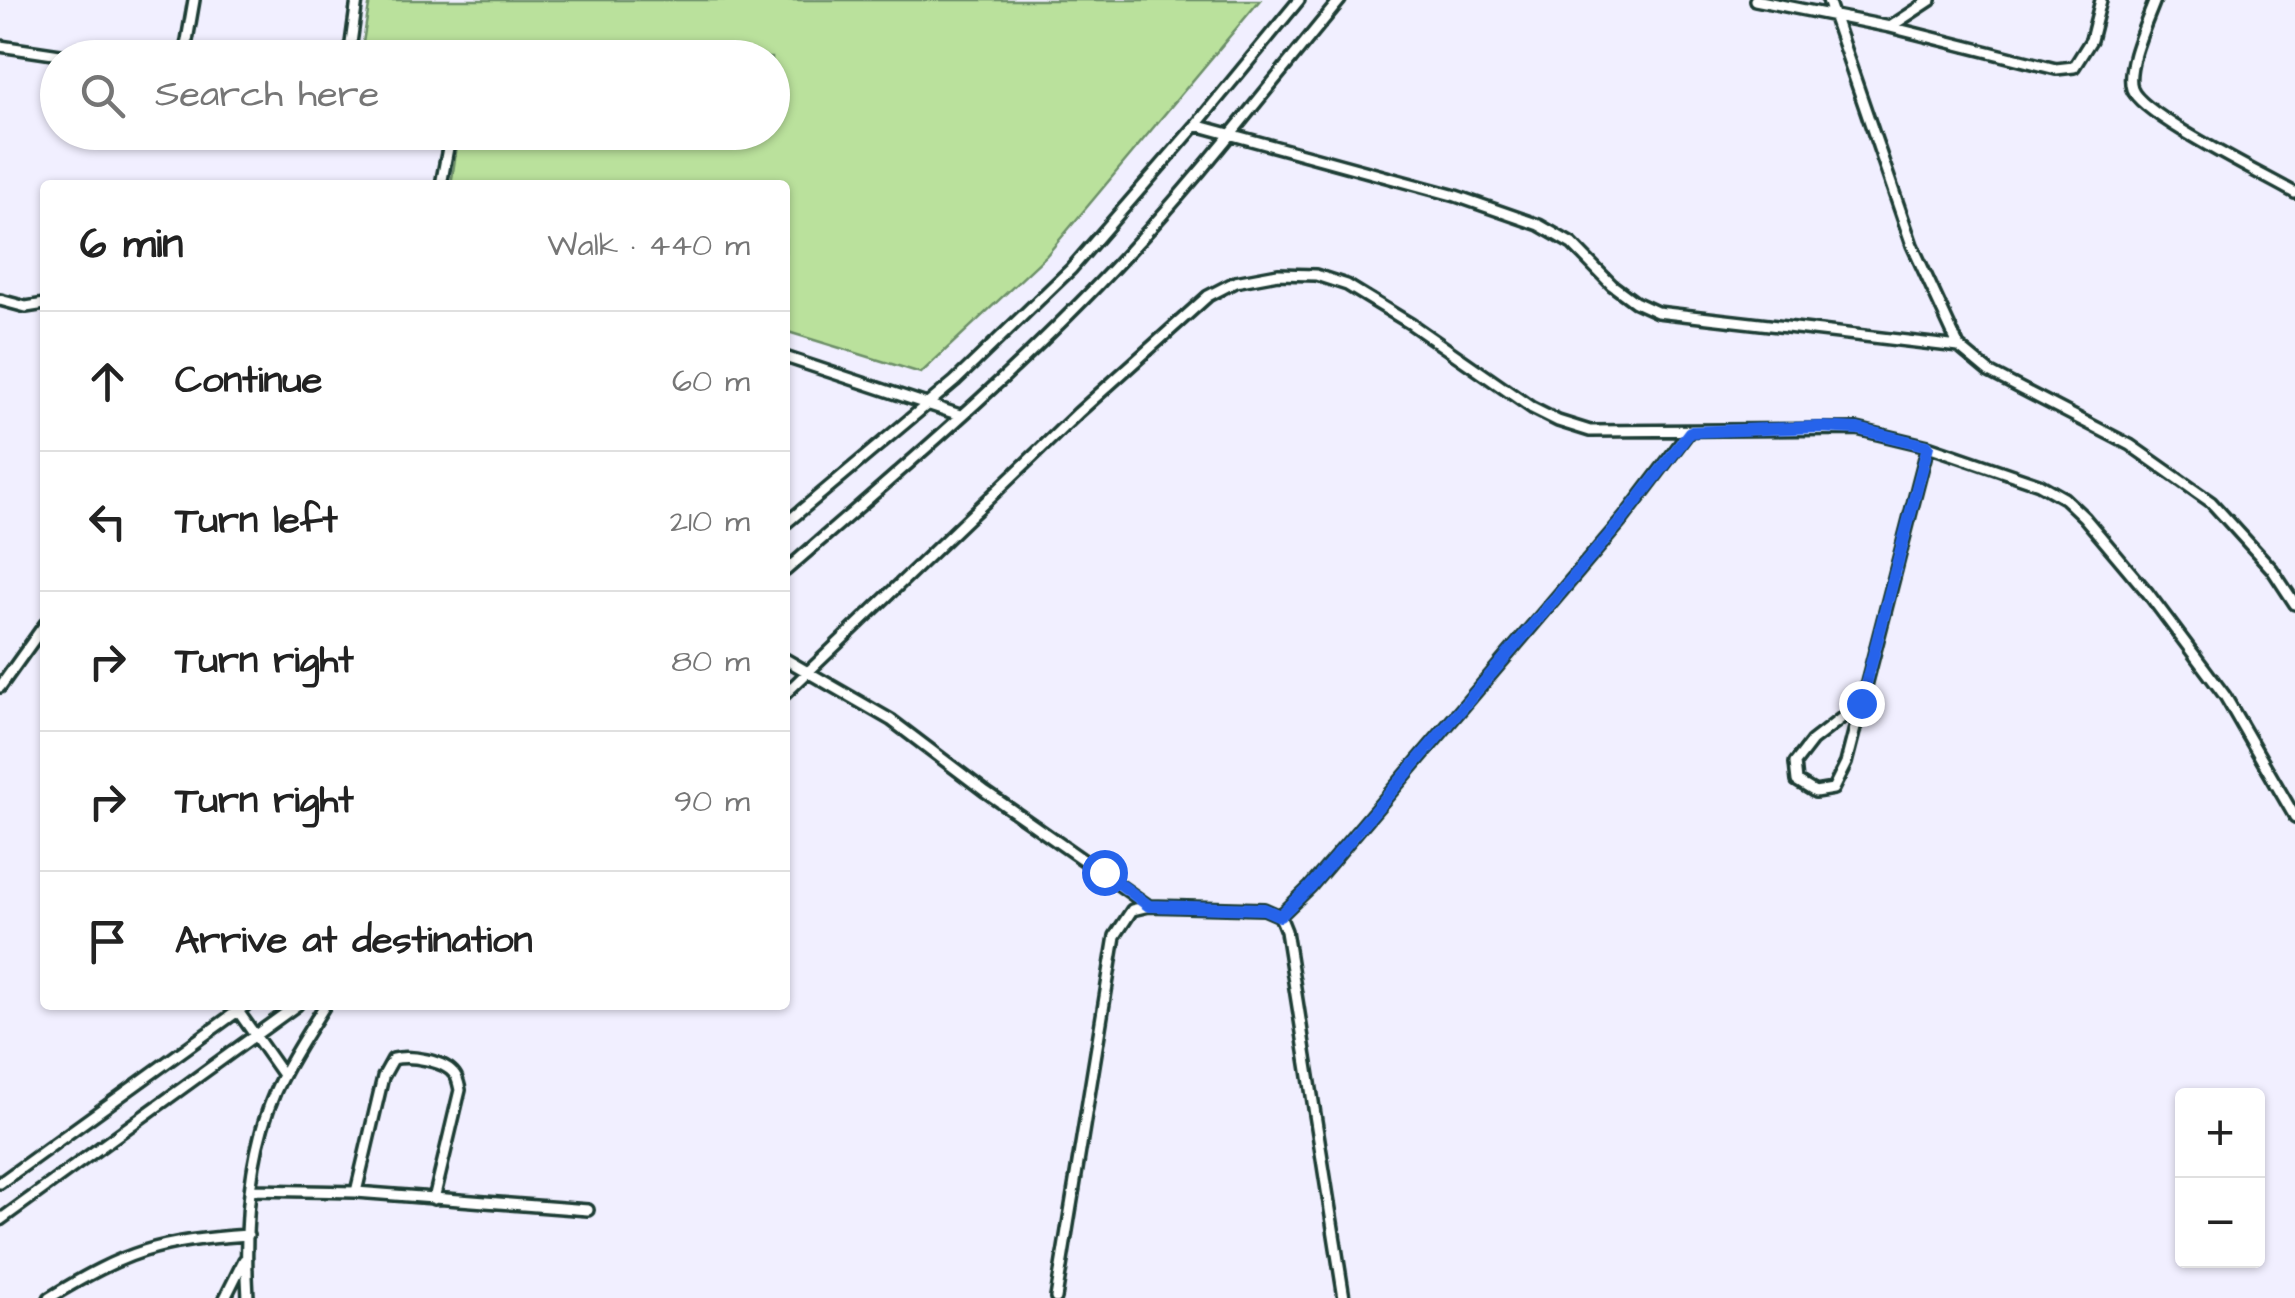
<!DOCTYPE html>
<html lang="en">
<head>
<meta charset="utf-8">
<style>
	:root { --surface:#fff; --page:#f6f6f6; --text:#222; --muted:#767676; --line:#e0e0e0 }
	body { margin:0; font-family:"Architects Daughter",sans-serif; background:var(--page); color:var(--text) }
	.controls { position:absolute; right:30px; bottom:30px; display:grid; overflow:hidden; border-radius:10px; box-shadow:0 2px 8px #0004 }
	.controls button { width:90px; height:90px; display:grid; place-items:center; padding:0; border:0; border-bottom:2px solid var(--line); background:var(--surface); color:var(--text); font:50px sans-serif }
	.stop { position:absolute; width:30px; height:30px; margin:-22px; border:8px solid #2563eb; border-radius:50%; background:#fff }
	.stop.end { background:#2563eb; border-color:#fff; box-shadow:0 2px 10px #0008 }
	.list { margin:0; padding:0; list-style:none }
	h2 { display:flex; justify-content:space-between; align-items:center; height:130px; margin:0; padding:0 40px; font-size:42px }
	h2 small { font-size:32px; font-weight:400; color:var(--muted) }
	.list li { display:grid; grid-template-columns:65px 1fr auto; gap:30px; align-items:center; box-sizing:border-box; height:140px; padding:0 40px; border-top:2px solid var(--line) }
	.list b { display:block; font-size:38px; white-space:nowrap }
	.list em { font-size:32px; font-style:normal; color:var(--muted) }
	.icon { flex:none; width:55px; height:55px; fill:none; stroke:currentColor; stroke-width:2; stroke-linecap:round; stroke-linejoin:round }
	.map { position:relative; flex:none; width:2295px; height:1298px; overflow:hidden }
	.search { position:absolute; background:var(--surface); box-shadow:0 2px 8px #0004; left:40px; top:40px; width:750px; height:110px; display:flex; align-items:center; gap:25px; box-sizing:border-box; padding:0 35px; border-radius:55px; color:var(--muted); font-size:38px }
	.panel { position:absolute; background:var(--surface); box-shadow:0 2px 8px #0004; left:40px; top:180px; width:750px; height:830px; border-radius:10px }
	.map>svg:first-child { display:block }
	.green { fill:#bae19c; stroke:#6c8f68; stroke-width:2.5 }
	.lines { fill:none; stroke-linecap:round; stroke-linejoin:round }
	.lane-casing { stroke:#1f3d34; stroke-width:16 }
	.lane { stroke:#fff; stroke-width:9 }
	.route { stroke:#2563eb; stroke-width:12 }
</style>
</head>
<body>
<div class="map">
<svg width="2295" height="1298" viewBox="0 0 2295 1298">
	<rect width="100%" height="100%" fill="#f1efff"/>
	<filter id="ink" filterUnits="userSpaceOnUse"><feTurbulence type="fractalNoise" baseFrequency=".01" numOctaves="2"/><feDisplacementMap in="SourceGraphic" scale="20" xChannelSelector="R" yChannelSelector="G"/><feConvolveMatrix kernelMatrix="1 2 1 2 8 2 1 2 1" color-interpolation-filters="sRGB"/></filter>
	<g filter="url(#ink)">
		<!-- green -->
		<path class="green" d="M370 0H1260L1046 256 921 373 785 331V185H451L459 133 772 132V58L371 57 361 55Z"/>
		<g class="lines">
			<defs>
				<path id="lane" d="M1755 0 1890 27 2056 69 2074 67 2091 40 2101 0
					M1828 0 1912 245 1959 347 1989 372 2130 445 2211 502 2272 569 2295 604
					M2155 0C2147 22 2125 67 2132 89 2141 115 2266 176 2295 193
					M1890 27 1931 0
					M0 46 80 58
					M184 58 194 0
					M349 58 357 0
					M1196 125 1456 196 1539 225 1572 244 1612 285 1635 302 1657 312 1959 347
					M441 185 451 132
					M0 300 26 307 45 304
					M785 357 960 415
					M785 524 955 381 1071 269 1196 125 1299 0
					M785 571C901 470 1021 369 1125 256 1201 175 1269 85 1340 0
					M785 659 891 720 986 792 1149 906
					M0 687 45 624
					M785 694 1078 413 1208 296 1235 282 1278 274 1316 275 1347 285 1411 324 1532 408 1558 421 1590 431 1857 429 1928 446 2039 484 2064 498 2084 517 2148 593 2225 696 2295 817
					M1861 703 1812 741 1795 763 1797 781 1815 792 1833 789 1846 763 1928 446
					M1280 916 1310 887 1623 519 1689 432
					M238 1011 283 1075
					M0 1183 246 1005
					M252 1190 356 1192 588 1210
					M356 1192 383 1077 393 1059C409 1055 445 1060 455 1075 458 1079 459 1086 460 1090L434 1199
					M0 1220 297 1005
					M49 1298C125 1251 159 1241 248 1235
					M225 1298 244 1260
					M248 1298C244 1231 248 1155 275 1092 288 1062 308 1033 325 1005
					M1056 1298 1115 936 1132 910 1149 906 1264 909 1280 916 1286 931 1344 1298"/>
			</defs>
			<!-- lane casing -->
			<use href="#lane" class="lane-casing"/>
			<!-- lane -->
			<use href="#lane" class="lane"/>
		</g>
	</g>
	<g class="lines" filter="url(#ink)">
		<!-- route -->
		<path class="route" d="M1104 872 1149 906 1264 909 1280 916 1310 887 1623 519 1690 432 1820 427 1858 429 1928 446 1861 703"/>
	</g>
</svg>
<div class="controls">
<button>+</button>
<button>−</button>
</div>
<div class="stop" style="left:1104px;top:872px"></div>
<div class="stop end" style="left:1861px;top:703px"></div>
<div class="search"><svg class="icon" aria-label="search" viewBox="0 0 24 24"><circle cx="10" cy="10" r="6"/><path d="M15 15l6 6"/></svg>Search here</div>
<section class="panel">
<h2>6 min<small>Walk · 440 m</small></h2>
<ul class="list">
<li><svg class="icon" aria-label="ahead" viewBox="0 0 24 24"><path d="M12 20V5M6 11l6-6 6 6"/></svg><div><b>Continue</b></div><em>60 m</em></li>
<li><svg class="icon" aria-label="left" viewBox="0 0 24 24"><path d="M17 20v-9H6M10 6l-5 5 5 5"/></svg><div><b>Turn left</b></div><em>210 m</em></li>
<li><svg class="icon" aria-label="right" viewBox="0 0 24 24"><path d="M7 20v-9h11M14 6l5 5-5 5"/></svg><div><b>Turn right</b></div><em>80 m</em></li>
<li><svg class="icon" aria-label="right" viewBox="0 0 24 24"><path d="M7 20v-9h11M14 6l5 5-5 5"/></svg><div><b>Turn right</b></div><em>90 m</em></li>
<li><svg class="icon" aria-label="arrive" viewBox="0 0 24 24"><path d="M6 21V4h12l-3 4 3 4H6"/></svg><div><b>Arrive at destination</b></div></li>
</ul>
</section>
</div>
</body>
</html>
